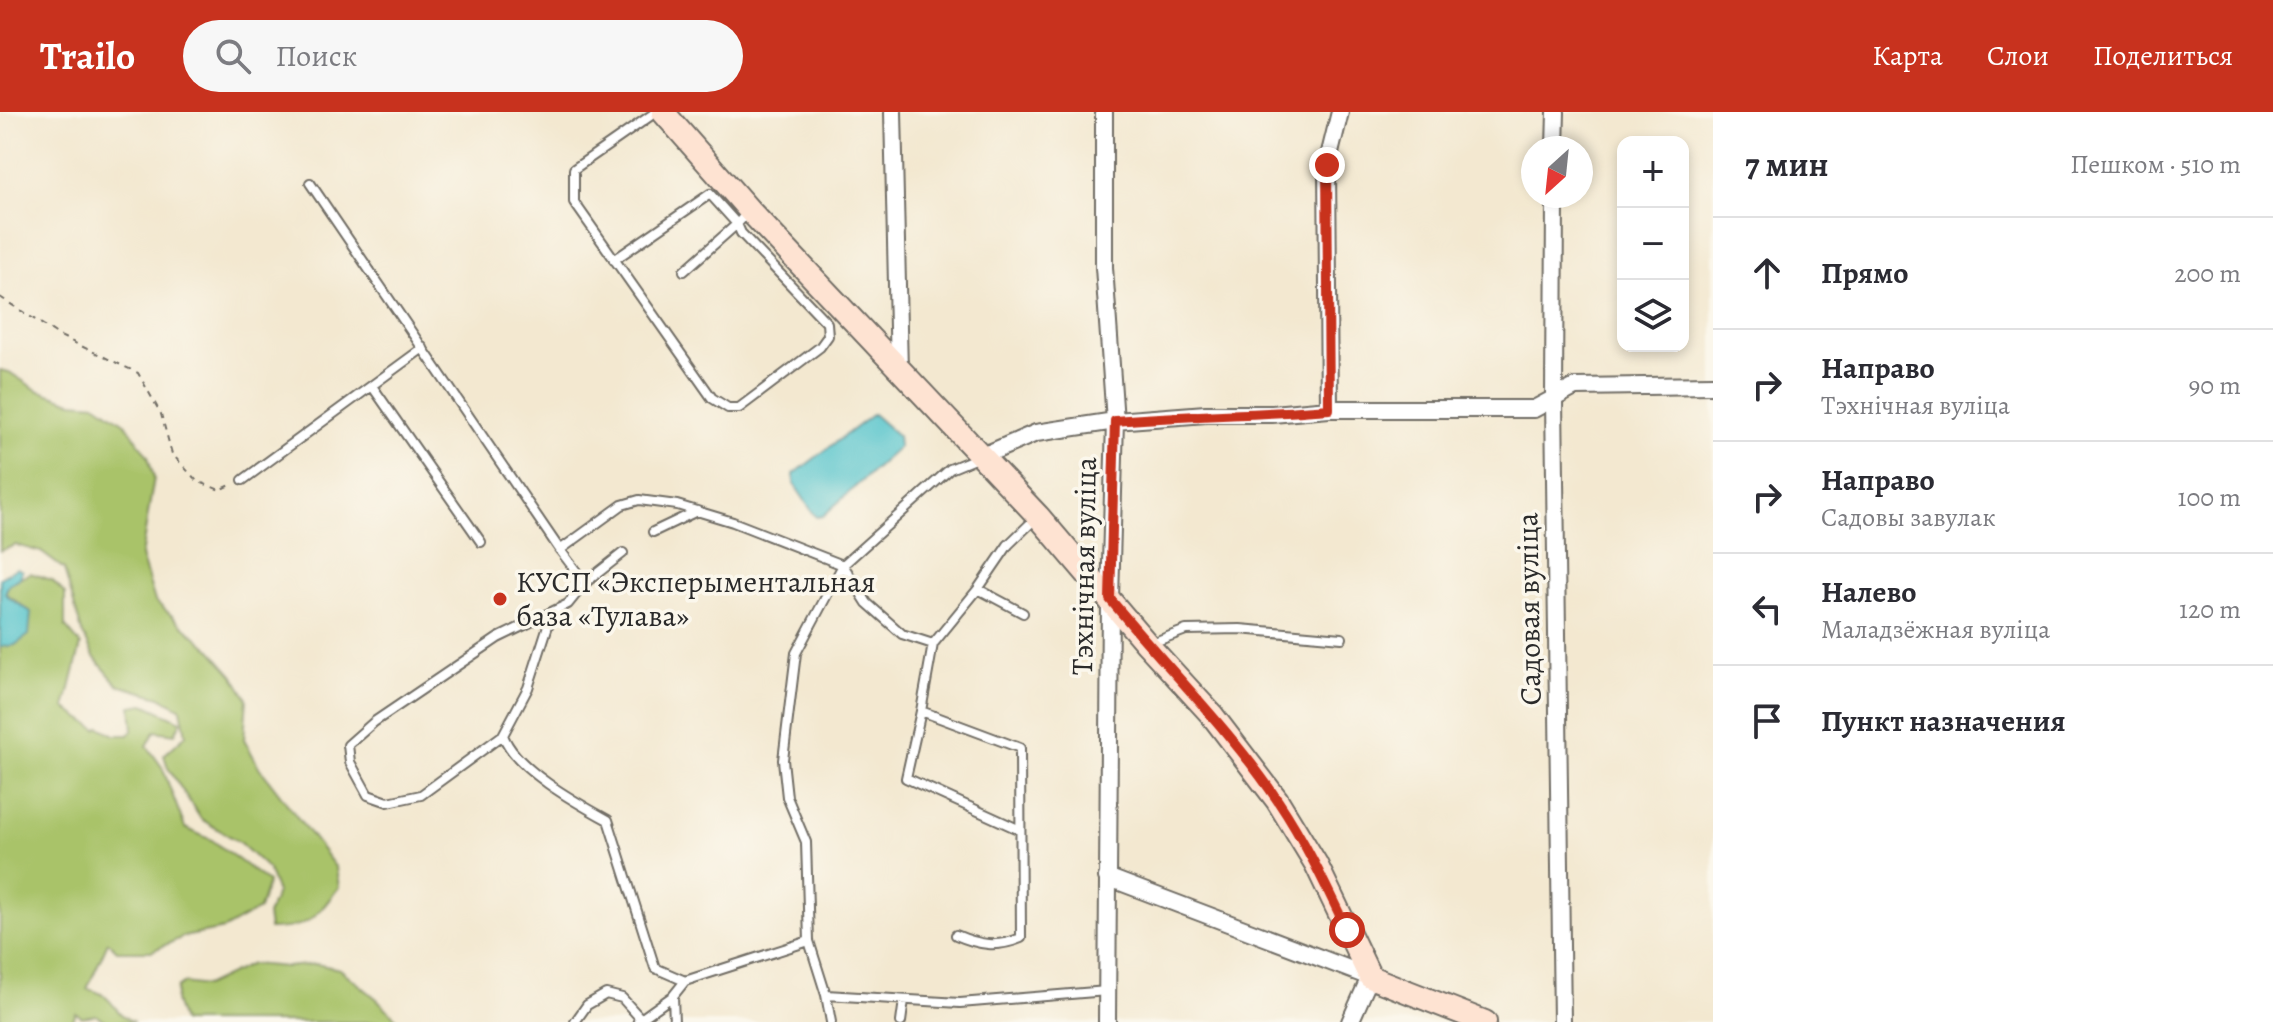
<!DOCTYPE html>
<html lang="ru">
<head>
<meta charset="utf-8">
<style>
	:root { --surface:#fff; --page:#f7f7f7; --text:#2b2b33; --muted:#7c7c81; --line:#e1e1e2; --accent:#c8321e }
	body { margin:0; font-family:Alegreya,serif; background:var(--page); color:var(--text) }
	.controls { position:absolute; right:24px; top:24px; display:grid; overflow:hidden; border-radius:16px; box-shadow:0 4px 12px #0003 }
	.controls button { width:72px; height:72px; display:grid; place-items:center; padding:0; border:0; border-bottom:2px solid var(--line); background:var(--surface); color:var(--text); font:40px sans-serif }
	.compass { position:absolute; left:1521px; top:24px; width:72px; height:72px; border-radius:50%; background:var(--surface); box-shadow:0 4px 12px #0003; rotate:207deg }
	.stop { position:absolute; width:24px; height:24px; margin:-18px; border:6px solid #c8321e; border-radius:50%; background:#fff }
	.stop.end { background:#c8321e; border-color:#fff; box-shadow:0 2px 8px #0008 }
	.list { margin:0; padding:0; list-style:none }
	h2 { display:flex; justify-content:space-between; align-items:center; height:104px; margin:0; padding:0 32px; font-size:34px }
	h2 small { font-size:26px; font-weight:400; color:var(--muted) }
	.list li { display:grid; grid-template-columns:52px 1fr auto; gap:24px; align-items:center; box-sizing:border-box; height:112px; padding:0 32px; border-top:2px solid var(--line) }
	.list b { display:block; font-size:30px; white-space:nowrap }
	.list p { margin:0; font-size:26px; white-space:nowrap; color:var(--muted) }
	.list em { font-size:26px; font-style:normal; color:var(--muted) }
	.icon { flex:none; width:44px; height:44px; fill:none; stroke:currentColor; stroke-width:2; stroke-linecap:round; stroke-linejoin:round }
	.map { position:relative; flex:none; width:1713px; height:910px; overflow:hidden }
	header { display:flex; align-items:center; gap:48px; box-sizing:border-box; height:112px; padding:0 40px; background:var(--accent); color:#fff }
	header strong { font-size:38px }
	nav { display:flex; gap:44px; margin-inline-start:auto; font-size:28px }
	.search { width:560px; height:72px; background:var(--page); display:flex; align-items:center; gap:20px; box-sizing:border-box; padding:0 28px; border-radius:44px; color:var(--muted); font-size:30px }
	main { display:flex }
	aside { flex:1; background:var(--surface) }
	.map>svg:first-child { display:block }
	.green { fill:#a9c369; stroke:#6a774a; stroke-width:2 }
	.water { fill:#58c5cc; stroke:#42787c; stroke-width:2 }
	.lines { fill:none; stroke-linecap:round; stroke-linejoin:round }
	.lane-casing { stroke:#716d65; stroke-width:12 }
	.street-casing { stroke:#716d65; stroke-width:20 }
	.secondary-casing { stroke:#716d65; stroke-width:26 }
	.path { stroke:#716d65; stroke-width:2; stroke-dasharray:6 6; stroke-linecap:butt }
	.lane { stroke:#fff; stroke-width:8 }
	.street { stroke:#fff; stroke-width:16 }
	.secondary { stroke:#fee3d2; stroke-width:22 }
	.route { stroke:#c8321e; stroke-width:10 }
	.poi-dot { fill:#c8321e; stroke:#fbf7ec; stroke-width:3 }
	.labels { text-anchor:middle; dominant-baseline:central; stroke-width:7; stroke-linejoin:round; paint-order:stroke }
	.street-label { font-size:30px; fill:#2b2b2b; stroke:#fbf7ec }
	.poi-label { font-size:30px; fill:#2b2b2b; stroke:#fbf7ec; text-anchor:start }
</style>
</head>
<body>
<header>
<strong>Trailo</strong>
<div class="search"><svg class="icon" aria-label="search" viewBox="0 0 24 24"><circle cx="10" cy="10" r="6"/><path d="M15 15l6 6"/></svg>Поиск</div>
<nav><a>Карта</a><a>Слои</a><a>Поделиться</a></nav>
</header>
<main>
<div class="map">
<svg width="1713" height="910" viewBox="0 0 1713 910">
	<rect width="100%" height="100%" fill="#fbf7ec"/>
	<filter id="ink" filterUnits="userSpaceOnUse"><feTurbulence type="fractalNoise" baseFrequency=".0125" numOctaves="2"/><feDisplacementMap in="SourceGraphic" scale="16" xChannelSelector="R" yChannelSelector="G"/><feConvolveMatrix kernelMatrix="1 2 1 2 8 2 1 2 1" color-interpolation-filters="sRGB"/></filter>
	<filter id="wash" filterUnits="userSpaceOnUse"><feTurbulence type="fractalNoise" baseFrequency=".006" numOctaves="4" result="noise"/><feDisplacementMap in="SourceGraphic" scale="32" xChannelSelector="R" yChannelSelector="G"/><feGaussianBlur stdDeviation="1.8" result="paint"/><feColorMatrix in="noise" values="0 0 0 0 0 0 0 0 0 0 0 0 0 0 0 0 0 1.4 0 .05"/><feComposite in="paint" operator="in"/></filter>
	<g filter="url(#wash)">
		<rect width="100%" height="100%" fill="#f3e8d0"/>
		<!-- green -->
		<path class="green" d="M0 258 9 260 37 278 72 290 97 292 126 312 148 344 154 366 141 444 155 489 211 538 233 563 247 586 244 627 259 655 336 756 339 775C316 805 309 817 269 817L267 803 277 781 268 757 239 730 201 707 168 656 164 643 186 623 181 597 160 585 118 573 94 545 82 520 64 457 41 440 16 433 0 439Z
			M30 461 52 468 65 482V514L81 533 65 596 97 617 100 615 115 623H128L133 617 131 594 144 592 181 609 175 622 155 619 147 634 162 655 185 716 212 728 268 770 259 797 224 817 183 825 152 839H117L108 830 87 877C115 882 112 902 134 910H107L96 903 82 905 76 901 72 910H0V535L15 533 31 500 5 481 9 472Z
			M251 852 287 855 316 852 340 857 377 887 400 910H182L175 889 177 876 184 871 205 874Z"/>
		<!-- water -->
		<path class="water" d="M873 302 898 324 899 335 823 404 816 405 794 372V362Z
			M17 456 22 459 20 466 9 472 5 481 11 487 31 500 29 523 15 533 0 535V466Z"/>
	</g>
	<g filter="url(#ink)">
		<g class="lines">
			<defs>
				<path id="lane" d="M656 0 574 57V90L712 286 728 296H739L820 235 828 224 827 211 741 121 737 112 749 99
					M310 71 560 438 622 393 639 388 677 393 733 410 843 453 867 491 902 522 933 532 978 477
					M614 148 710 82 737 112 684 159
					M372 274 481 430
					M243 368 423 236
					M653 420 697 399
					M560 438 585 471 623 441
					M552 501 528 576 503 623 421 683 388 690 368 683 350 650 348 633 374 610 498 526 568 492 585 471
					M1023 501 978 477 1008 433 1037 405
					M933 532 921 599 1020 636 1021 826C997 836 979 833 956 823
					M1149 532 1186 518 1240 517 1342 526
					M921 599 906 666 1020 718
					M503 623C515 657 577 691 608 708L655 856 685 869
					M826 883 960 891 1107 879
					M638 909 673 884
					M575 910 587 893 606 882 622 886 641 907
					M674 910 673 884 685 869 809 829
					M831 910 826 883 809 829 806 730 787 685 783 648 796 541 843 453 950 357 979 345
					M901 910 904 888"/>
				<path id="street" d="M893 0 899 259
					M1104 0V155L1115 309 1110 487 1107 910
					M1555 36 1556 0
					M1555 84 1554 288 1562 910
					M1329 297 1327 53 1340 0
					M980 345 1036 321 1115 309 1206 302H1272L1329 297H1534L1575 275 1713 273
					M1107 765 1370 865 1350 910"/>
				<path id="secondary" d="M663 0 749 98 1038 404 1147 532 1212 603 1277 688 1316 752 1370 865 1485 910"/>
			</defs>
			<!-- lane casing -->
			<use href="#lane" class="lane-casing"/>
			<!-- street casing -->
			<use href="#street" class="street-casing"/>
			<!-- secondary casing -->
			<use href="#secondary" class="secondary-casing"/>
			<!-- path -->
			<path class="path" d="M0 185 60 224 138 261 161 302 172 342 197 369 220 378 233 372"/>
			<!-- lane -->
			<use href="#lane" class="lane"/>
			<!-- street -->
			<use href="#street" class="street"/>
			<!-- secondary -->
			<use href="#secondary" class="secondary"/>
		</g>
	</g>
	<g class="lines" filter="url(#ink)">
		<!-- route -->
		<path class="route" d="M1327 53 1329 297C1258 303 1187 303 1115 309L1110 487C1165 554 1229 616 1278 689 1305 729 1326 774 1347 818"/>
	</g>
	<!-- markers -->
	<circle class="poi-dot" cx="500" cy="487" r="8"/>
	<g class="labels">
		<!-- street labels -->
		<g class="street-label">
			<text transform="translate(1084 454) rotate(-89)">Тэхнічная вуліца</text>
			<text transform="translate(1529 497) rotate(-91)">Садовая вуліца</text>
		</g>
		<!-- poi labels -->
		<g class="poi-label">
			<text x="516" y="470">КУСП «Эксперыментальная<tspan x="516" dy="34">база «Тулава»</tspan></text>
		</g>
	</g>
</svg>
<div class="controls">
<button>+</button>
<button>−</button>
<button><svg class="icon" aria-label="layers" viewBox="0 0 24 24"><path d="M12 4l9 5-9 5-9-5zM3 14l9 5 9-5"/></svg></button>
</div>
<svg class="compass" viewBox="-18 -18 36 36"><path d="M0-13l5 13h-10z" fill="#e53935"/><path d="M0 13l5-13h-10z" fill="#7c7c81"/></svg>
<div class="stop" style="left:1347px;top:818px"></div>
<div class="stop end" style="left:1327px;top:53px"></div>
</div>
<aside>
<h2>7 мин<small>Пешком · 510 m</small></h2>
<ul class="list">
<li><svg class="icon" aria-label="ahead" viewBox="0 0 24 24"><path d="M12 20V5M6 11l6-6 6 6"/></svg><div><b>Прямо</b></div><em>200 m</em></li>
<li><svg class="icon" aria-label="right" viewBox="0 0 24 24"><path d="M7 20v-9h11M14 6l5 5-5 5"/></svg><div><b>Направо</b><p>Тэхнічная вуліца</p></div><em>90 m</em></li>
<li><svg class="icon" aria-label="right" viewBox="0 0 24 24"><path d="M7 20v-9h11M14 6l5 5-5 5"/></svg><div><b>Направо</b><p>Садовы завулак</p></div><em>100 m</em></li>
<li><svg class="icon" aria-label="left" viewBox="0 0 24 24"><path d="M17 20v-9H6M10 6l-5 5 5 5"/></svg><div><b>Налево</b><p>Маладзёжная вуліца</p></div><em>120 m</em></li>
<li><svg class="icon" aria-label="arrive" viewBox="0 0 24 24"><path d="M6 21V4h12l-3 4 3 4H6"/></svg><div><b>Пункт назначения</b></div></li>
</ul>
</aside>
</main>
</body>
</html>
